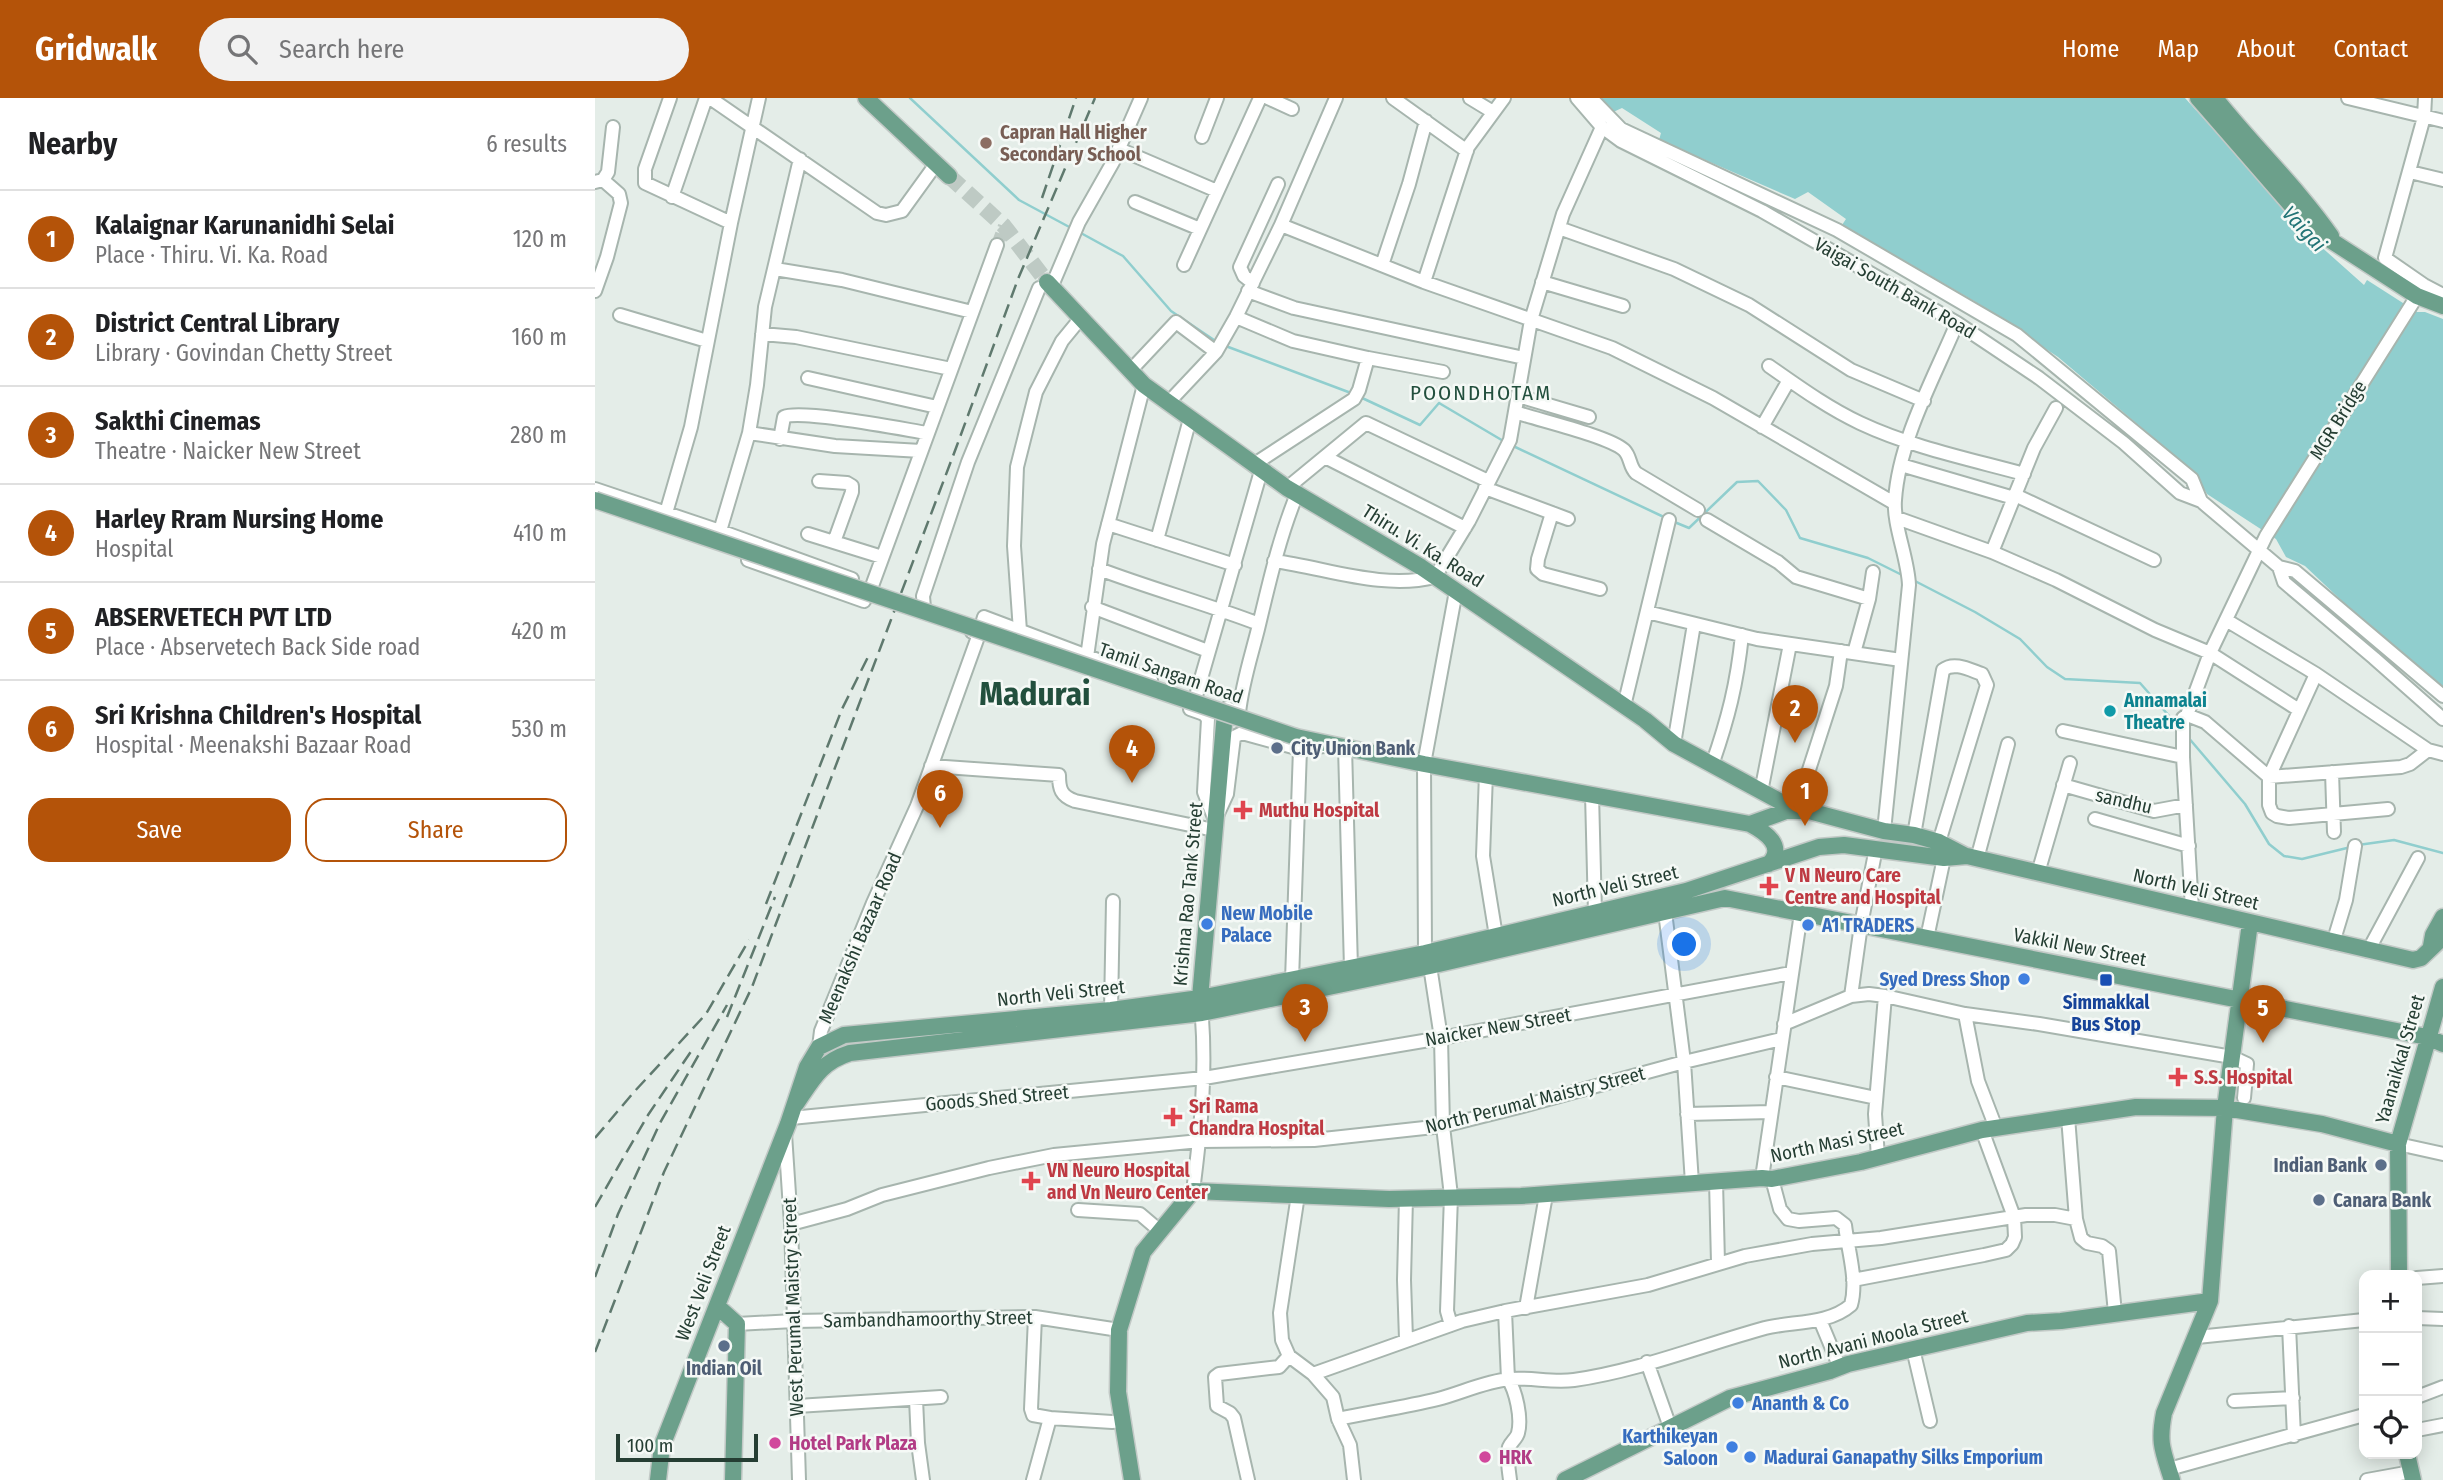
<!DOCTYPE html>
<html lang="en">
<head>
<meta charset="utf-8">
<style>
	:root { --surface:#fff; --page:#f2f2f2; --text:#202124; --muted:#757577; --line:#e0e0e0; --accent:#b45309 }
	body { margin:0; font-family:"Fira Sans Condensed",sans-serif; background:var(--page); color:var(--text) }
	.controls { position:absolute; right:21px; bottom:21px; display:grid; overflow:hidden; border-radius:14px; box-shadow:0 4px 18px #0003 }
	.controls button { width:63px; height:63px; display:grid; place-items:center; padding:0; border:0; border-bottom:2px solid var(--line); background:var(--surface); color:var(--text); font:35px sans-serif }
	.scale { position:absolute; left:21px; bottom:18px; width:142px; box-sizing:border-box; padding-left:7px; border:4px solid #253e33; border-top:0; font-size:19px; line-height:24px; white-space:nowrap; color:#253e33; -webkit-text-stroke:5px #f5f9f6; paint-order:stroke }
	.you { position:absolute; left:1090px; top:847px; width:24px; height:24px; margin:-18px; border:5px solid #fff; border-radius:50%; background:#1a73e8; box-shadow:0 0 0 10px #1a73e833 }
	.badge { display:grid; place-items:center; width:46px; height:46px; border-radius:50%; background:var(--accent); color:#fff; font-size:23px; font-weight:700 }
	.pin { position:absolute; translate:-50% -58px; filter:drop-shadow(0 2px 4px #0008) }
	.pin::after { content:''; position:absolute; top:37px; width:24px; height:21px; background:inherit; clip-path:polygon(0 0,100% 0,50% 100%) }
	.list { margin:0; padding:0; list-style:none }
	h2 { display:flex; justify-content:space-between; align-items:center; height:91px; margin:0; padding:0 28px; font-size:30px }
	h2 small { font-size:23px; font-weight:400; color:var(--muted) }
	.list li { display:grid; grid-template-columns:46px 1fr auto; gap:21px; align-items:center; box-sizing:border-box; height:98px; padding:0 28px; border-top:2px solid var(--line) }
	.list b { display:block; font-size:26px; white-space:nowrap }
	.list p { margin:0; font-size:23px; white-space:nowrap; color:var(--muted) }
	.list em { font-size:23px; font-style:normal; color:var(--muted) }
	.actions { display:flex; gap:14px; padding:21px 28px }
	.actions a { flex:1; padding:16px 0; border:2px solid var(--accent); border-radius:21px; text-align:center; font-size:24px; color:var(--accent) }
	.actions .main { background:var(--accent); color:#fff }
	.icon { flex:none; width:38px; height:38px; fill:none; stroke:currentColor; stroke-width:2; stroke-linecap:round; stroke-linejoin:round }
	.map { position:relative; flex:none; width:1848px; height:1382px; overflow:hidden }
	header { display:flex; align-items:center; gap:42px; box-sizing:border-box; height:98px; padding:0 35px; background:var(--accent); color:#fff }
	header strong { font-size:33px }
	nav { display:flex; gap:38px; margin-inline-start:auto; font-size:24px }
	.search { width:490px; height:63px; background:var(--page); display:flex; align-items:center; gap:18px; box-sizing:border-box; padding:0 24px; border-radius:38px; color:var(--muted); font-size:26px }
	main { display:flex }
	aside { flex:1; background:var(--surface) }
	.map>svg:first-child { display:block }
	.water { fill:#90cece }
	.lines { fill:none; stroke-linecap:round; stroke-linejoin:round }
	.stream { stroke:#90cece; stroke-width:2.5 }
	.minor-tunnel { stroke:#becac4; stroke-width:12; stroke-dasharray:12 6; stroke-linecap:butt }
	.major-tunnel { stroke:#becac4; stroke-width:16; stroke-dasharray:16 8; stroke-linecap:butt }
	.minor-casing { stroke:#a7b5ae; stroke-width:16 }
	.major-casing { stroke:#c2c9c6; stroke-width:19 }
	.minor { stroke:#fff; stroke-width:12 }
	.major { stroke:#6ca08b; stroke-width:16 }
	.rail { stroke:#5f796e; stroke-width:2.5; stroke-dasharray:14 7; stroke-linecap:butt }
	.major-bridge-casing { stroke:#c2c9c6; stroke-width:19; stroke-linecap:butt }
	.major-bridge { stroke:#6ca08b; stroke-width:16 }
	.education-dot { fill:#8d6e63; stroke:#f5f9f6; stroke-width:2.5 }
	.culture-dot { fill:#0f9aa8; stroke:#f5f9f6; stroke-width:2.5 }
	.service-dot { fill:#5c6f8a; stroke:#f5f9f6; stroke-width:2.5 }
	.health-dot { fill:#e0444e; stroke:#f5f9f6; stroke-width:2.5 }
	.shop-dot { fill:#3f7fe0; stroke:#f5f9f6; stroke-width:2.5 }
	.transit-dot { fill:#1a4fb4; stroke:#f5f9f6; stroke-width:2.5 }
	.hotel-dot { fill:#d1479c; stroke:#f5f9f6; stroke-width:2.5 }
	.labels { text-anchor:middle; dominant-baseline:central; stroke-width:5; stroke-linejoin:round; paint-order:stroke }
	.education-label { font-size:19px; font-weight:bold; fill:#785e54; stroke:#f5f9f6; text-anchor:start }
	.street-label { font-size:19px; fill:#253e33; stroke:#f5f9f6 }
	.culture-label { font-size:19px; font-weight:bold; fill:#0d838f; stroke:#f5f9f6; text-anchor:start }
	.service-label { font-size:19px; font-weight:bold; fill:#4e5e75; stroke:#f5f9f6; text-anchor:start }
	.health-label { font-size:19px; font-weight:bold; fill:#be3a42; stroke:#f5f9f6; text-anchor:start }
	.shop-label { font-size:19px; font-weight:bold; fill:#366cbe; stroke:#f5f9f6; text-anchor:start }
	.transit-label { font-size:19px; font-weight:bold; fill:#164399; stroke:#f5f9f6 }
	.hotel-label { font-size:19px; font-weight:bold; fill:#b23c85; stroke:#f5f9f6; text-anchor:start }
	.water-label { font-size:21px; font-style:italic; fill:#227476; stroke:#f5f9f6 }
	.neighbourhood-label { font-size:21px; letter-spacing:2px; fill:#224f3d; stroke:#f5f9f6 }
	.town-label { font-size:33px; font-weight:bold; fill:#224f3d; stroke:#f5f9f6 }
</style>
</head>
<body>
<header>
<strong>Gridwalk</strong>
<div class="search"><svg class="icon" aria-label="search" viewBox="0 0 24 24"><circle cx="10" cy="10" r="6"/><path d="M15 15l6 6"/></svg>Search here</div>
<nav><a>Home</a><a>Map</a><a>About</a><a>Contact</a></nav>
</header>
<main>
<aside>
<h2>Nearby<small>6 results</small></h2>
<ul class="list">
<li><span class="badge">1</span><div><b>Kalaignar Karunanidhi Selai</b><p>Place · Thiru. Vi. Ka. Road</p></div><em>120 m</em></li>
<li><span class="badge">2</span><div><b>District Central Library</b><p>Library · Govindan Chetty Street</p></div><em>160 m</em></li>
<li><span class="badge">3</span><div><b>Sakthi Cinemas</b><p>Theatre · Naicker New Street</p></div><em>280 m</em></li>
<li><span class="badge">4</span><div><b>Harley Rram Nursing Home</b><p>Hospital</p></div><em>410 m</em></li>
<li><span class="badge">5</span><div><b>ABSERVETECH PVT LTD</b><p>Place · Abservetech Back Side road</p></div><em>420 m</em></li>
<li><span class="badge">6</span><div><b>Sri Krishna Children's Hospital</b><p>Hospital · Meenakshi Bazaar Road</p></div><em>530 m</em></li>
</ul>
<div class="actions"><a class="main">Save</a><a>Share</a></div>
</aside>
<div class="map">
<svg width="1848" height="1382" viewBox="0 0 1848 1382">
	<rect width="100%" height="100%" fill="#e4ede8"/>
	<!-- water -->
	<path class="water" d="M1004 0H1590L1714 138 1769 187 1772 182 1822 214H1830L1848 221V593L1786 540 1710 468 1691 459 1681 441 1612 396 1599 374 1463 259 1379 203 1247 127 1251 121 1213 94 1200 101 1064 42 1066 35 1027 10 1016 15Z"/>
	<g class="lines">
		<!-- stream -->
		<path class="stream" d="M315 0 424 102 478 131
			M484 134 528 158 576 213 622 244
			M628 247 756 295
			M765 299 825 327 844 305 910 344
			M916 347 1071 420
			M1077 423 1094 430 1142 384 1163 383 1191 412 1205 440 1273 460 1309 478
			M1318 482 1380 514 1425 541 1452 569 1470 581 1545 585 1583 628
			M1592 638 1650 706 1674 746 1689 758 1707 761 1756 749
			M1763 747 1799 742 1848 755"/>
		<!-- minor-tunnel -->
		<path class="minor-tunnel" d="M402 147 409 128"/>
		<!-- major-tunnel -->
		<path class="major-tunnel" d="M354 78 409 128 452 184"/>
		<defs>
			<path id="minor" d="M75 0 50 71V85L136 125
				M115 0 282 115 291 117 307 113 341 66
				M673 0 697 11
				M798 0 872 53
				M875 0 898 14
				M982 0 1007 29 1026 43 1167 113 1362 225 1444 280 1529 345 1585 395 1606 403 1684 469 1700 473 1848 598
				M996 0 1026 31 1242 132 1422 237 1597 381 1606 403
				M1753 0 1848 23
				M1830 0 1829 19 1790 160 1829 187 1848 197
				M607 39 622 0
				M524 51 622 93
				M1815 74 1848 82
				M0 84 8 82 13 74 18 29
				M77 99 111 0
				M540 104 605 131
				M686 127 829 184 1017 250 1118 300 1299 405
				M964 130 1079 171 1154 207 1256 272 1329 303
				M589 167 665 0
				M787 167 814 86 831 23
				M180 171 247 182 377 214
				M829 184 873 49 909 0
				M947 184 1028 208
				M658 185 649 178 645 169 683 86
				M456 190 484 124 518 64 546 0
				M0 193 12 159 26 105 24 96 8 82
				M653 193 699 210 929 260
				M25 217 112 243
				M641 219 698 243 773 260 848 274
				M167 236 201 239 356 271
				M1174 268C1204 289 1233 310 1265 325 1316 349 1374 361 1429 376
				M535 273 581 224 621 254
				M213 280 342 309
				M923 298 994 319
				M573 305 621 254 641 219 686 127 741 0
				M920 314C943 322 1013 338 1029 352 1036 359 1034 368 1041 375L1103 412
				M1167 329 1194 282
				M154 335 240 348 326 353
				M185 341 189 319C205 311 307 331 332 335
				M730 359 870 430
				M658 367 759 301 764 292 773 260
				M1306 367 1419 400
				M224 383 252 385 257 388V394L239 444
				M692 390 771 325 893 383
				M890 390 973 421
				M0 391 125 433 257 481
				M1420 397 1559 462
				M71 415 96 329 136 125 164 0
				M957 415 943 461 942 471 948 476 1005 491
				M1302 420 1397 454 1461 482 1560 532 1615 555 1704 612
				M1112 422 1183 464 1201 479 1274 501
				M513 426 640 467
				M125 433 154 335 162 287 170 209 205 61
				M213 436 287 459
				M562 442 595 321
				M1397 454 1439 350 1461 310
				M153 462 269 503 277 488 402 147
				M679 463C732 470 787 492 840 479L874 423 915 342 936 222 968 116 1007 29
				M1684 469 1689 484 1779 560 1848 621
				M504 471C557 491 612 506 664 526
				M497 509 613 553
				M1052 514 1162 541 1306 562
				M334 516 329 510 328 498 373 364 444 190
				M1631 522 1721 576 1833 652 1848 656
				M425 533 419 448 422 369 441 294 467 243 485 221
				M386 537 384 536 389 519 556 582
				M1259 555 1274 501 1278 474
				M492 559 508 446 549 287
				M1721 576 1674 679V707L1677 715 1682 718 1694 720 1793 711
				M601 598 666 373
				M1029 608 1074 422
				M632 610 644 615C647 586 656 559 663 531 674 485 684 440 702 396
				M595 611 609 616 613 621 609 694 620 722 632 696 639 639 647 635 705 651 729 648
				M1592 617 1610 624 1674 679 1806 669 1815 666 1833 652
				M1468 633 1588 659
				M1079 646 1099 526
				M750 649 756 870
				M1117 667C1133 621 1142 586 1147 537
				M336 668 464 677C464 691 466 698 480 703L619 732
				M1737 674 1739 734
				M891 676 888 758 901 838
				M1468 687 1559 713 1591 707
				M1166 694 1195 546
				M997 696 1000 815
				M1201 712 1241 588 1246 553
				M1500 721 1594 748
				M1289 733 1314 487C1313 460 1298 427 1300 402 1304 342 1339 280 1362 225
				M1319 737 1348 572C1359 563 1375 572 1387 576L1392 587 1344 744
				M1382 761 1413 646
				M1443 775 1475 665
				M1597 811 1588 659V620L1592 617 1615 555 1671 438 1822 198
				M1070 814 1089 964 1097 1085
				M1332 840 1349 760
				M1738 845 1751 802 1760 748
				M1773 853 1823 760
				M830 855 829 666 861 493
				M835 868 846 940 848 1028 856 1098 852 1213 856 1227
				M697 882 705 651
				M1256 898 1266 827 1281 750
				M516 912 518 803
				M1370 916 1383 983 1401 1030
				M1189 926 1256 898 1274 896 1290 898 1370 916 1444 926 1637 959 1652 966 1649 1000
				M224 949 226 933 278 805 322 708 384 536 377 534
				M1181 979 1281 1000
				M1092 1016 1176 1014
				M1473 1019 1481 1121 1486 1140 1492 1145 1507 1148 1514 1153 1520 1215
				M196 1020 609 980 846 940 1196 875
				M190 1036 196 1126 204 1382
				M1803 1046 1848 1056
				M1283 1059 1280 1016 1290 898
				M1167 1080 1206 815
				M1121 1083 1123 1165
				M598 1093C606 1032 612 970 606 908
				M703 1097 685 1215 687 1242 694 1258 718 1276 738 1299 743 1321 755 1347 759 1382
				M483 1112 545 1116 565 1133
				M196 1126 252 1111 287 1097 394 1070 459 1057 605 1043 719 1042 848 1028 928 1008 1089 964 1186 941
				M1822 1180 1848 1178
				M1258 1182 1389 1157 1411 1152 1417 1146 1420 1139 1419 1119 1387 1032
				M931 1210 951 1097
				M910 1213 913 1281C921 1293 927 1320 923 1335 922 1340 916 1344 914 1349 911 1358 914 1373 915 1382
				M440 1219 436 1311 438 1317 455 1320
				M1822 1220 1848 1221
				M1225 1222 1245 1270
				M142 1226 199 1223 440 1219 524 1232
				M1694 1228 1699 1338
				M1602 1239 1769 1222
				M811 1241 809 1182 811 1100
				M1318 1251 1335 1323
				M1052 1264 1075 1329
				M718 1276 867 1223 910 1213 1053 1187 1150 1158 1217 1146 1286 1140 1431 1117H1460L1481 1121
				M1822 1299 1848 1289
				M321 1301 323 1345 328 1382
				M1639 1303 1698 1300
				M202 1308 346 1299
				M743 1321C776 1314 810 1309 843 1301 866 1295 891 1283 915 1281 936 1279 957 1285 979 1282 1043 1273 1108 1247 1170 1230 1198 1223 1233 1227 1256 1207 1263 1182 1253 1153 1250 1127L1241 1120 1204 1123 1193 1121 1185 1111 1177 1081
				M1822 1332 1848 1327
				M1574 1371 1769 1317
				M438 1382 455 1320 517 1324 527 1323
				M653 1382 639 1320 635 1315 622 1308 620 1279 624 1276 684 1269 694 1258
				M1772 1382 1816 1374"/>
			<path id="major" d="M271 0 354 78
				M1603 0 1715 129 1822 198 1848 208
				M1620 0C1657 47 1702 89 1736 138
				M452 184 549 287 692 390 826 469 1050 622 1079 646 1201 712
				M701 639 829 666 1155 726C1170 734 1191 748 1174 766
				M1155 726 1191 713H1214L1289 733 1319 737 1344 744 1369 757
				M1836 848 1838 837 1848 819
				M605 900 630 615
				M224 949 249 937 516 912 605 900 830 855 1091 793 1224 749 1249 747 1349 760 1372 758 1818 862 1826 860 1848 839
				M201 1006C218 981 226 964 255 955L607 915 835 868 1130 800 1832 939 1848 946
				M1804 1177 1803 1046 1848 889
				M122 1208 142 1226 138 1382
				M1812 1356 1818 1382
				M63 1382 67 1348 193 1026 212 969 224 949
				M537 1382 523 1294 524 1232 548 1154 598 1093 794 1101 926 1098 1167 1080 1177 1081 1266 1064 1387 1032 1541 1009 1630 1010 1727 1026 1803 1046
				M970 1382 1135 1300 1235 1273 1253 1266 1432 1225 1466 1223 1615 1203
				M1577 1382C1568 1353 1563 1346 1569 1315L1615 1203 1630 1010 1655 825"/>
		</defs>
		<!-- minor casing -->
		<use href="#minor" class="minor-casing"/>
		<!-- major casing -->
		<use href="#major" class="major-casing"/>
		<!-- minor -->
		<use href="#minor" class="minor"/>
		<!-- major -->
		<use href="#major" class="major"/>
		<!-- rail -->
		<path class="rail" d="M447 100 481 0
			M171 806 247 611 274 557
			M132 919 180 799
			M0 1040 39 994 111 916 154 842
			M0 1109 53 1017 99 949
			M0 1179 23 1116 65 1025 132 907
			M0 1254 69 1074 157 889 361 350 423 181 500 0"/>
		<defs>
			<path id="major-bridge" d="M0 402 701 639"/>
		</defs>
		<!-- major-bridge casing -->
		<use href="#major-bridge" class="major-bridge-casing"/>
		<!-- major-bridge -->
		<use href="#major-bridge" class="major-bridge"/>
	</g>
	<!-- markers -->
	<circle class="education-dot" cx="391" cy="45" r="7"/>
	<circle class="culture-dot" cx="1515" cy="613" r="7"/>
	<g class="service-dot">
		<circle cx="682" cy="650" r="7"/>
		<circle cx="1786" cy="1067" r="7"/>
		<circle cx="1724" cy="1102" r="7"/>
		<circle cx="129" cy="1248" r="7"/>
	</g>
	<g class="health-dot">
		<path d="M644.5 701.5h7v7h7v7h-7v7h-7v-7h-7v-7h7z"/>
		<path d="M1170.5 777.5h7v7h7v7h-7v7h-7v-7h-7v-7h7z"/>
		<path d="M1579.5 968.5h7v7h7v7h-7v7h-7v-7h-7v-7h7z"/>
		<path d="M574.5 1008.5h7v7h7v7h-7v7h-7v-7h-7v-7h7z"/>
		<path d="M432.5 1072.5h7v7h7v7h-7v7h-7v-7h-7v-7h7z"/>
	</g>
	<g class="shop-dot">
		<circle cx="612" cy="826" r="7"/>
		<circle cx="1213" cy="827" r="7"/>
		<circle cx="1429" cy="881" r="7"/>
		<circle cx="1143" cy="1305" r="7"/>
		<circle cx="1137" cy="1349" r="7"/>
		<circle cx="1155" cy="1359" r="7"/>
	</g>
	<rect class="transit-dot" x="1504" y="875" width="14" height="14" rx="3.5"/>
	<g class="hotel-dot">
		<circle cx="180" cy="1345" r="7"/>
		<circle cx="890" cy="1359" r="7"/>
	</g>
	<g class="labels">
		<!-- education labels -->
		<g class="education-label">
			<text x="405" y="34">Capran Hall Higher<tspan x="405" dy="22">Secondary School</tspan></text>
		</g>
		<!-- street labels -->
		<g class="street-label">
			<text transform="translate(1300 190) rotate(30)">Vaigai South Bank Road</text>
			<text transform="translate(1743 322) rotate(-58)">MGR Bridge</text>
			<text transform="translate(828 448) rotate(32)">Thiru. Vi. Ka. Road</text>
			<text transform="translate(576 575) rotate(19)">Tamil Sangam Road</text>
			<text transform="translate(1529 703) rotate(13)">sandhu</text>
			<text transform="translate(1020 788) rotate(-13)">North Veli Street</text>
			<text transform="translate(1601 791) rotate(13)">North Veli Street</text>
			<text transform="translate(593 796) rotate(-85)">Krishna Rao Tank Street</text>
			<text transform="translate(265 840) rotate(-67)">Meenakshi Bazaar Road</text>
			<text transform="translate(1485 849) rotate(11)">Vakkil New Street</text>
			<text transform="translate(466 895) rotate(-6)">North Veli Street</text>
			<text transform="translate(903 929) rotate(-10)">Naicker New Street</text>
			<text transform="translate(1805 961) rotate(-74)">Yaanaikkal Street</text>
			<text transform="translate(402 1000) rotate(-5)">Goods Shed Street</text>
			<text transform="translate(940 1002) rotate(-14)">North Perumal Maistry Street</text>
			<text transform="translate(1242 1044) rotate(-12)">North Masi Street</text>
			<text transform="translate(108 1185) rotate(-69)">West Veli Street</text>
			<text transform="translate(198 1209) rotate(-92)">West Perumal Maistry Street</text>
			<text transform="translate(333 1221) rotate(-1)">Sambandhamoorthy Street</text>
			<text transform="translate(1278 1241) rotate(-14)">North Avani Moola Street</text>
		</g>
		<!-- culture labels -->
		<g class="culture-label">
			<text x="1529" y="602">Annamalai<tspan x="1529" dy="22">Theatre</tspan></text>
		</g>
		<!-- service labels -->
		<g class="service-label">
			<text x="696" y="650">City Union Bank</text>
			<text x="1772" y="1067" text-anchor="end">Indian Bank</text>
			<text x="1738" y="1102">Canara Bank</text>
			<text x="129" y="1270" text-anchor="middle">Indian Oil</text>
		</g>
		<!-- health labels -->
		<g class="health-label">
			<text x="664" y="712">Muthu Hospital</text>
			<text x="1190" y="777">V N Neuro Care<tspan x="1190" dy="22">Centre and Hospital</tspan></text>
			<text x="1599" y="979">S.S. Hospital</text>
			<text x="594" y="1008">Sri Rama<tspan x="594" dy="22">Chandra Hospital</tspan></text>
			<text x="452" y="1072">VN Neuro Hospital<tspan x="452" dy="22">and Vn Neuro Center</tspan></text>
		</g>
		<!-- shop labels -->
		<g class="shop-label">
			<text x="626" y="815">New Mobile<tspan x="626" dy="22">Palace</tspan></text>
			<text x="1227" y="827">A1 TRADERS</text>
			<text x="1415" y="881" text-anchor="end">Syed Dress Shop</text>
			<text x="1157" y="1305">Ananth &amp; Co</text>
			<text x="1123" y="1338" text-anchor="end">Karthikeyan<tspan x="1123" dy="22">Saloon</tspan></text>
			<text x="1169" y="1359">Madurai Ganapathy Silks Emporium</text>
		</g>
		<!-- transit labels -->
		<g class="transit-label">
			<text x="1511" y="904">Simmakkal<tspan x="1511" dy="22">Bus Stop</tspan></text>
		</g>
		<!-- hotel labels -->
		<g class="hotel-label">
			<text x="194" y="1345">Hotel Park Plaza</text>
			<text x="904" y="1359">HRK</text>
		</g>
		<!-- water labels -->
		<g class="water-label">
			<text transform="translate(1709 131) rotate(47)">Vaigai</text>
		</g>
		<!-- neighbourhood labels -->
		<g class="neighbourhood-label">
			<text x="886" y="295">POONDHOTAM</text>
		</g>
		<!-- town labels -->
		<g class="town-label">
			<text x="440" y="596">Madurai</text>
		</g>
	</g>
</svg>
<div class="controls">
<button>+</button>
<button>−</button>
<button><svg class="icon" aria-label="locate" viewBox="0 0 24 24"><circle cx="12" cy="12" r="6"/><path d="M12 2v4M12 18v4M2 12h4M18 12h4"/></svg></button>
</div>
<div class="scale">100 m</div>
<div class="you"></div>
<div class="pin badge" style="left:1210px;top:728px">1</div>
<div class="pin badge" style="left:1200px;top:645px">2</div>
<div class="pin badge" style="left:710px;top:944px">3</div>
<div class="pin badge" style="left:537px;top:685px">4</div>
<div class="pin badge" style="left:1668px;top:945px">5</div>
<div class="pin badge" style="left:345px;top:730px">6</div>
</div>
</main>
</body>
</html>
